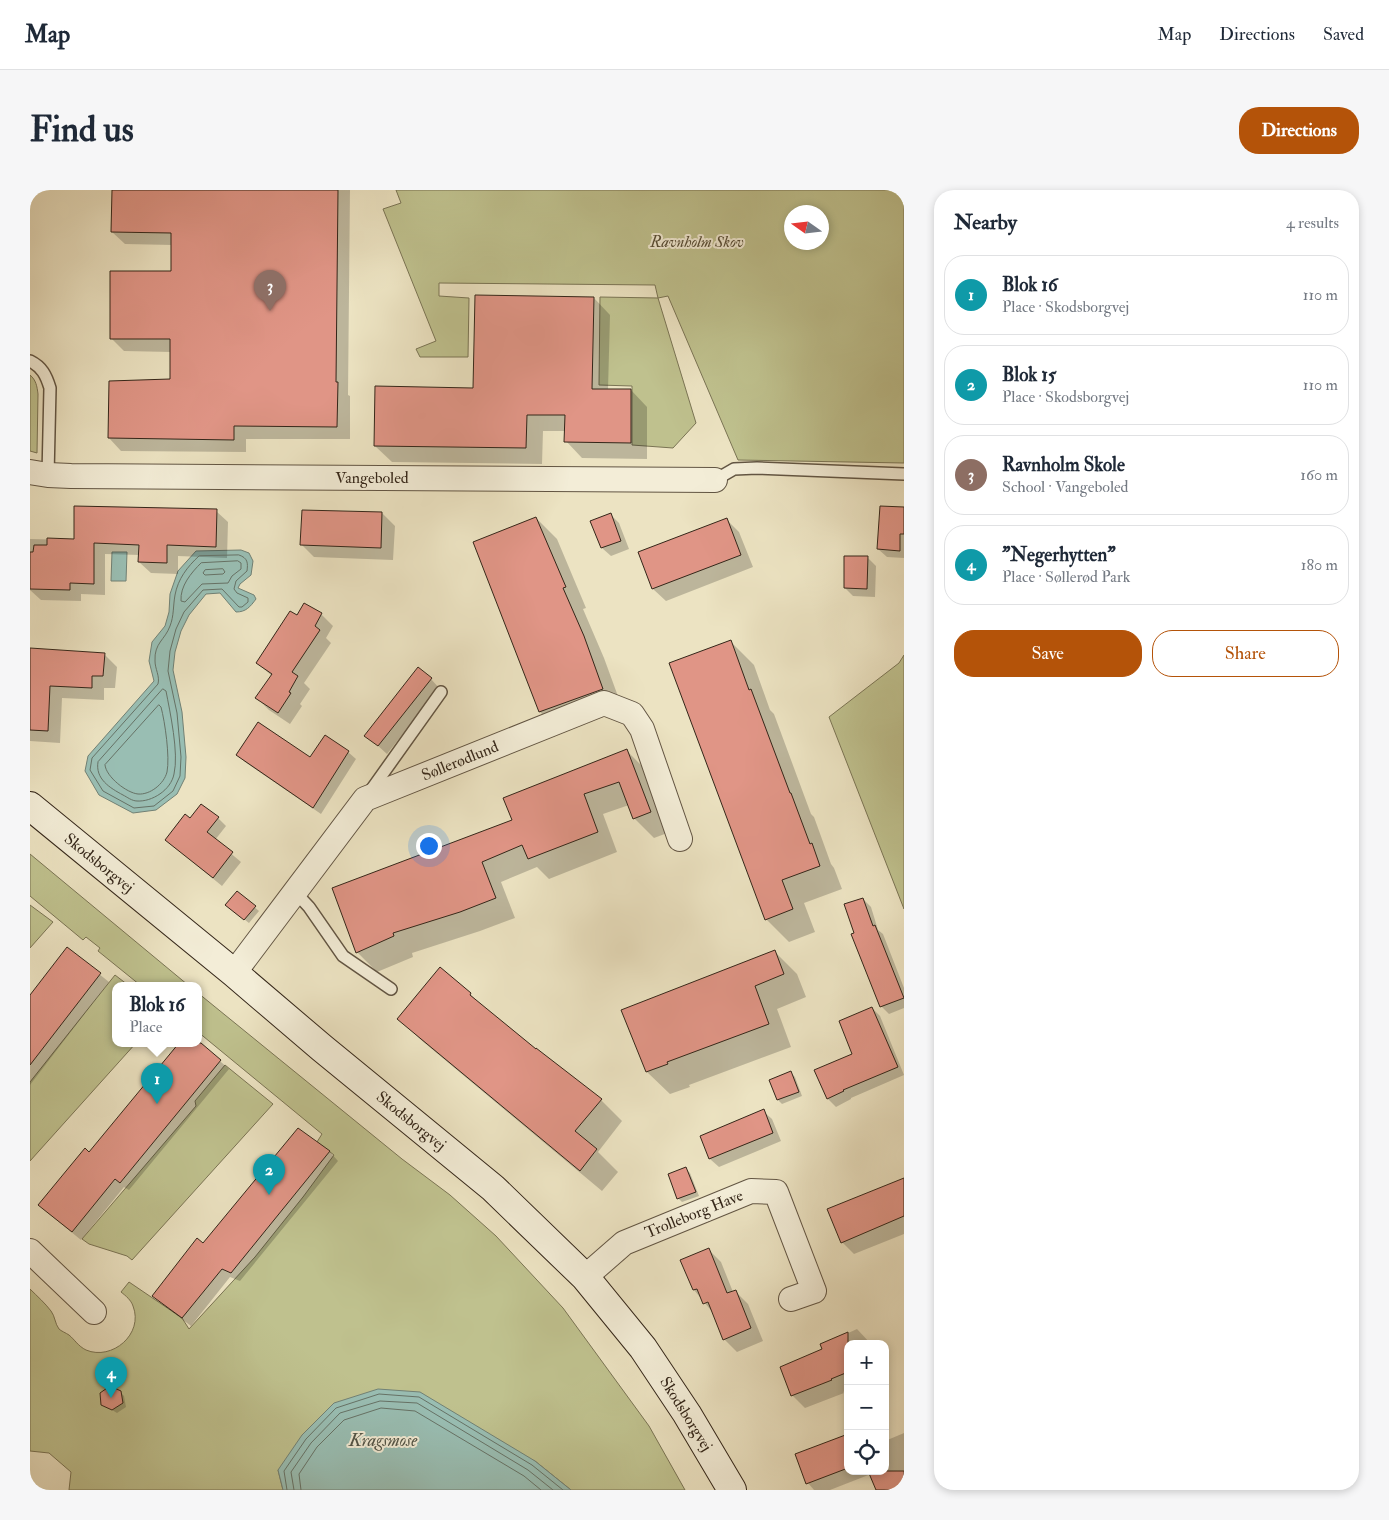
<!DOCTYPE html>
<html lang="en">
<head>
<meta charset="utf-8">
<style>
	:root { --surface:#fff; --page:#f6f6f7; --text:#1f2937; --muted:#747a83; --line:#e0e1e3; --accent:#b45309 }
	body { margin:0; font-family:"IM FELL Double Pica",serif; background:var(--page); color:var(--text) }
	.controls { position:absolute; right:15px; bottom:15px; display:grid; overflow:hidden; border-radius:10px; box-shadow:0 2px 8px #0003 }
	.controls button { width:45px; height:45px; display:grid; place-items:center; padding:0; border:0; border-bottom:1px solid var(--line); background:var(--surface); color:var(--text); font:25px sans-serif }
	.compass { position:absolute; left:754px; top:15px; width:45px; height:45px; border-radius:50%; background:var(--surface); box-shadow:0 2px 8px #0003; rotate:284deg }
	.you { position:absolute; left:398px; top:655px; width:18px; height:18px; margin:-12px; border:4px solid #fff; border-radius:50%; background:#1a73e8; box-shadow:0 0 0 8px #1a73e833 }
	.badge { display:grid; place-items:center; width:32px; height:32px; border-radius:50%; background:var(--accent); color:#fff; font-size:16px; font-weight:700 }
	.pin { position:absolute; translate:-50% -41px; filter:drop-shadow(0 1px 2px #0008) }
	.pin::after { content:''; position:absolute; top:26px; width:18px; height:15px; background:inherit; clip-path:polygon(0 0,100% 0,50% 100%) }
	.popup { position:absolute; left:82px; top:792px; width:90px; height:65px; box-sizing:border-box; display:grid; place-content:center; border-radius:10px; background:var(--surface); filter:drop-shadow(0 1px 4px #0005); font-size:16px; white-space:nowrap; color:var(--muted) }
	.popup b { font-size:19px; color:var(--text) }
	.popup::after { content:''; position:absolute; left:50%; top:100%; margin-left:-10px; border:10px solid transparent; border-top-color:var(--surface) }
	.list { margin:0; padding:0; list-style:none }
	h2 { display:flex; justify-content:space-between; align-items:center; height:65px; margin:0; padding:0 20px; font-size:21px }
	h2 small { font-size:16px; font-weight:400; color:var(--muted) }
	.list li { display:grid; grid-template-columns:32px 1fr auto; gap:15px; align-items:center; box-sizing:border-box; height:80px; margin:0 10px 10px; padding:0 10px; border:1px solid var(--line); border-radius:20px }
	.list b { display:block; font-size:19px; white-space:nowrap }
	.list p { margin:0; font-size:16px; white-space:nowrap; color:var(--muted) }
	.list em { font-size:16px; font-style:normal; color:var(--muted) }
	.actions { display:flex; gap:10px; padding:15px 20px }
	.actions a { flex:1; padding:11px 0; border:1px solid var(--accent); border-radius:20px; text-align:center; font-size:18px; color:var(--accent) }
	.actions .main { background:var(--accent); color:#fff }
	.icon { flex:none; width:28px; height:28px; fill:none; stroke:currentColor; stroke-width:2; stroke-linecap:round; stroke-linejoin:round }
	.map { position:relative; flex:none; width:874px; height:1300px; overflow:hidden; border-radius:20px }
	header { display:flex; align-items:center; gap:30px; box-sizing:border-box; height:70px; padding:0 25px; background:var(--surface); border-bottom:1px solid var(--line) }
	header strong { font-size:24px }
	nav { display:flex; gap:28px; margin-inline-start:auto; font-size:18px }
	.intro { display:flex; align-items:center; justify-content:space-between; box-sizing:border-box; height:120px; padding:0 30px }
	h1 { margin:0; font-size:35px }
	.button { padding:12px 22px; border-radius:20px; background:var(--accent); color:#fff; font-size:18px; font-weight:700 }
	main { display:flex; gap:30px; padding:0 30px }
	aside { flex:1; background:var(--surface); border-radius:20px; box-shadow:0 2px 8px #0003 }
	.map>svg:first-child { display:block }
	.green { fill:#bfc18e; stroke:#7a7454; fill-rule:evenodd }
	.water { fill:#99beb3; stroke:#718175 }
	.shadow { fill:#0003 }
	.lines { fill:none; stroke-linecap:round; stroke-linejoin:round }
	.shore { stroke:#667266; stroke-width:1 }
	.building { fill:#e09586; stroke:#342619 }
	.lane-casing { stroke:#625543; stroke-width:14 }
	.street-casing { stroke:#625543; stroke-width:26 }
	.secondary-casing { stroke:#342619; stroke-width:30 }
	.lane { stroke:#f3edd7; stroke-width:11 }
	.street { stroke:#f3edd7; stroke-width:24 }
	.secondary { stroke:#f3edd7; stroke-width:28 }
	.labels { text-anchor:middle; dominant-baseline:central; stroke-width:4; stroke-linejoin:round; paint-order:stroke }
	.park-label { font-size:16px; font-style:italic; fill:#574d36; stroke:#f3edd7 }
	.street-label { font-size:16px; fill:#342619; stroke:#f3edd7 }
	.water-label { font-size:18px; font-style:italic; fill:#525447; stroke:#f3edd7 }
</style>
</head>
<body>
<header>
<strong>Map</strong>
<nav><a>Map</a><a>Directions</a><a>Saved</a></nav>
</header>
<div class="intro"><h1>Find us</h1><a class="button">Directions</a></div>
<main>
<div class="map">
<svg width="874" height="1300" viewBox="0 0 874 1300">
	<rect width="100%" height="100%" fill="#ece3c2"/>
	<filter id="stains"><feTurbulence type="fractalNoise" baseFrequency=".004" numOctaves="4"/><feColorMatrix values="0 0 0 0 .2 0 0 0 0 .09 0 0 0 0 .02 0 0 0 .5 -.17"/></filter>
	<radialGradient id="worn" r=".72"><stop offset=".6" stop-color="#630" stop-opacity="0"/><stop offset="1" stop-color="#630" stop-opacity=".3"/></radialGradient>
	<!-- green -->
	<path class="green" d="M366 0H874V273L708 270 638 106 628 108 666 233 643 258 602 255V196L569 195 570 107 628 108 625 95 409 93V106L439 108 438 167H390L386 159 406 151 353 19 371 13ZM762 22H792V52H762Z
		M0 185C6 190 7 196 8 204L7 263 0 261Z
		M874 465V719L799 527 869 473Z
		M0 664 158 795H110L68 761 70 758 56 747 53 750 0 706Z
		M0 715 23 732 0 758Z
		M85 785 98 795H86V853H106L0 971V892Z
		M168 803 372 969 420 1005 466 1046 533 1118 619 1236 655 1300H541L505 1271 248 1280 253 1300H39L41 1282 19 1263 0 1261V1099C7 1106 15 1113 21 1121 25 1126 25 1134 29 1139 31 1141 36 1143 39 1145 45 1150 48 1156 56 1160 82 1171 114 1144 103 1116 101 1110 96 1106 91 1102L99 1092 152 1128 159 1139 225 1067 273 1007 304 965 287 952 292 944 168 842Z
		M195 875 243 914 102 1070 97 1066 59 1054 52 1049 166 916 165 911Z"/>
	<!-- water -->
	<path class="water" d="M211 360 219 363 223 371 221 385 210 394 208 398 224 405 226 409C220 417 216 422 206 422L190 403 176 404 159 425 151 441 145 462 143 480 152 522 156 567 155 588 147 604 126 620 103 623 69 605 55 581 58 566 124 491 119 471 122 452 135 436 139 422 140 404 148 381 166 361Z
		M82 362H97L96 391H81Z
		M348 1199 390 1202 505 1271 541 1300H253L248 1280 272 1245 304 1213Z"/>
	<!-- shadow -->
	<path class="shadow" d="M83 0H320L318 205 320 206V249H216V262L91 261 79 248 141 191V162L94 161 81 148 142 83V55L95 54 82 42Z
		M564 108 580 125 578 200H601L617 217V269L552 268 536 251V241H513L512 274 362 272 345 256 445 199Z
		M874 319V368L857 367 848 359Z
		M186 321 198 332 197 368 148 366V384L121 383 109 372 110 365 75 364V405L51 404V411L11 410 0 400V349L45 350Z
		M352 323 365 336 363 370 284 367 272 355Z
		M580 324 589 333 599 359 581 366 572 358 562 331Z
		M506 328 527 349 556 418 553 419 574 468 593 520 531 542 510 522 445 353Z
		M696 329 709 342 723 377 636 411 623 399 610 363Z
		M837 367 846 376 845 407 823 406 815 398Z
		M291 424 303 436 296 448 301 453 274 493 280 499 270 514 272 516 260 534 239 520 227 508 242 486 227 473 268 427Z
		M701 452 724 475 740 520 744 524 781 624 784 627 801 674 804 678 812 699 774 713 785 742 759 752 736 729Z
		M0 460 74 464 87 477 85 498H74V510L32 508 30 553 0 551Z
		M401 489 409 498 357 564 336 545Z
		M295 546 318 562 326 569 291 624 215 572 208 565 280 568Z
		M596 560 616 580 640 642 624 648 604 628 599 615 573 624 587 662 519 689 507 677 471 692 485 728 450 741 382 763 383 767 347 782 327 762 484 631Z
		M188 628 196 636 185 650 211 672 192 696 136 650 160 630Z
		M207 702 229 721 219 733 201 719Z
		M833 709 841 717 848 740 853 744 874 798V818L859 824 851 816 826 744Z
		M38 759 79 792 0 895V807Z
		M744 761 767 784 776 807 747 819 761 857 659 895 660 897 640 904 617 882Z
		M440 804 453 817 506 861 571 910 592 931 568 962 588 982 572 1001 391 850 369 828Z
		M842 818 850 826 874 885 821 908V909L806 917 798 909 785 881 824 865Z
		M168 852 199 879 99 1000 94 997 51 1050 18 1023 59 964 151 853Z
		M761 883 765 887 772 906 752 914 748 910 740 890Z
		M733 921 742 929 751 951 689 977 680 969 671 946Z
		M268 939 300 962 308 971 210 1091 200 1087 161 1136 132 1114 123 1106 173 1055Z
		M656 979 660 983 669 1006 652 1012 648 1008Z
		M874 989V1044L824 1064 812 1052Z
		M678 1059 691 1072 703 1102 705 1101 718 1114 733 1151 707 1162 694 1149 684 1124 664 1100Z
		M827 1139 841 1154H818V1200L813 1202 814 1203 775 1218 762 1205 794 1160 792 1155Z
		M90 1202 94 1206 96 1217 87 1223 72 1214Z
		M874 1243V1288L841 1284 800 1300H784L778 1293 818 1245V1281H855V1251Z"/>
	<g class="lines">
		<!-- shore -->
		<path class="shore" d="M209 365C218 368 218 373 217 381L206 391 204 399 207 403 218 408V412L212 417H209L192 399 173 400 154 422 146 439 140 461 138 481 147 523 151 567 150 586 143 601 124 616 104 618 73 601 60 580 62 568 128 494C130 486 125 479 125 471 124 453 135 450 140 436 144 426 143 416 145 405 148 389 157 377 169 366Z
			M208 371 211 373V379L202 386 198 393 172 394 155 412 151 411C150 396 161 383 171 373Z
			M193 379 195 382 193 384 175 385 173 383 175 380Z
			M133 499 136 501C140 522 149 563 144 584 141 600 122 612 107 611 102 611 97 607 93 605 80 598 65 589 68 572Z
			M129 515 131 517C135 532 140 567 137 582 134 594 120 605 108 604 97 603 76 587 75 575Z
			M257 1300 254 1281 276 1249 306 1218 349 1204 389 1207 502 1275 533 1300
			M264 1300 261 1282 281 1253 310 1223 350 1211 387 1213 498 1280 523 1300
			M271 1300 269 1284 287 1257 314 1230 351 1218 385 1221 494 1286 511 1300"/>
	</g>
	<!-- building -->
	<path class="building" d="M82 0H308L306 192H308L307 237 204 236V250L78 248 79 191 140 189V149H80V81H141V43L81 42Z
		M445 105 564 107 562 199H601V253L534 252 535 225H497L496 258 344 256 345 196 443 198Z
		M44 316 187 319 186 357 137 355V373L108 372 109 355 64 353V394L40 393V400L0 399V362H3L4 355H17V348L44 349Z
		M850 316 874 317V344H870V361L847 359Z
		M272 320 352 322 351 358 270 355Z
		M581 323 591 351 571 358 560 331Z
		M506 327 536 397 533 398 554 446 573 499 509 522 443 352Z
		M697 328 711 365 622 399 608 362Z
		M814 366H838L837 399 814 398Z
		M274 413 292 423 285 436 290 440 262 482 268 486 259 502 261 503 248 523 225 508 242 484 226 473 260 421 267 425Z
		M701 450 719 500 721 499 760 603H761L780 654 782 653 790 676 752 690 763 719 735 730 639 473Z
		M0 458 75 463 73 486H62V498L20 496 18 541 0 540Z
		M388 477 402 488 348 556 334 546Z
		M228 532 280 567 295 545 319 561 283 618 206 565Z
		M597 559 621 622 603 629 589 592 554 604 568 642 498 669 492 655 452 672 466 708 430 722 363 743 364 746 326 763 302 698 482 630 473 608Z
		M171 614 189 627 177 642 203 662 183 688 135 650 155 624 160 628Z
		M207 701 226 716 214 730 195 715Z
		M833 708 843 736 845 735 874 808 850 817 821 744 824 743 814 714Z
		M37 757 71 783 0 875V805Z
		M745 760 754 784 725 796 739 834 637 872 638 874 616 882 591 820Z
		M410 777 441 803 440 805 506 859V858L572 909 545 941 567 959 550 981 367 829Z
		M842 817 868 877 813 900 814 901 797 909 784 880 822 864 809 831Z
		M149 853H171L191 870 90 993 85 989 42 1042 8 1015 55 958 59 962Z
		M761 881 769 902 747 910 739 890Z
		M734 919 743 943 679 969 670 946Z
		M268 938 300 961 201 1083 192 1079 152 1128 122 1106 167 1048 173 1053Z
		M656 977 666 1002 647 1009 638 984Z
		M874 988V1026L811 1053 797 1019Z
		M679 1058 697 1103 706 1100 721 1138 693 1150 678 1112 673 1114 667 1099 663 1100 650 1070Z
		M818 1142V1182L801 1189 802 1190 761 1206 750 1177 792 1159 790 1154Z
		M80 1196 91 1201 93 1213 82 1220 71 1215 70 1203Z
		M818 1244V1278L776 1294 765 1264Z
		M838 1281H874V1300H846Z"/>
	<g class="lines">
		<defs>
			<path id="lane" d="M0 171C12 177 16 185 20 198L18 285
				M685 290 704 279 727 278 874 284
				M339 603 411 502
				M265 702 279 717 313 766 361 799"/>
			<path id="street" d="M0 282 18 285 41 286 685 290
				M204 783 335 609 574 513 602 524 612 539 650 649
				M0 1061 64 1122
				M555 1087 594 1053 721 1001 746 1002 784 1101 761 1109"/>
			<path id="secondary" d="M0 616 204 783 292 858 463 998 555 1087 613 1158 657 1224 702 1300"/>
		</defs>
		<!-- lane casing -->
		<use href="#lane" class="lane-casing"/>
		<!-- street casing -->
		<use href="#street" class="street-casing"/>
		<!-- secondary casing -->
		<use href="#secondary" class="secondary-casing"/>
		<!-- lane -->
		<use href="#lane" class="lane"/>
		<!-- street -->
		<use href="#street" class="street"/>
		<!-- secondary -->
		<use href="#secondary" class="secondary"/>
	</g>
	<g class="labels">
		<!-- park labels -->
		<g class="park-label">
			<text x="667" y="52">Ravnholm Skov</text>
		</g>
		<!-- street labels -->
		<g class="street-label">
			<text x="342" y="288">Vangeboled</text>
			<text transform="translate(430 571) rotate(-22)">Søllerødlund</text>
			<text transform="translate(69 673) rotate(39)">Skodsborgvej</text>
			<text transform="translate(381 931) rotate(39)">Skodsborgvej</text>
			<text transform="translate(664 1024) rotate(-22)">Trolleborg Have</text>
			<text transform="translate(656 1224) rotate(58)">Skodsborgvej</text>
		</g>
		<!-- water labels -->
		<g class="water-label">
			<text x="353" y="1250">Kragsmose</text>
		</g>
	</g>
	<rect width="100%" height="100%" filter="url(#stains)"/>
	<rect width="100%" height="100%" fill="url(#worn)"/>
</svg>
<div class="controls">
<button>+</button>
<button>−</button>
<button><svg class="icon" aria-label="locate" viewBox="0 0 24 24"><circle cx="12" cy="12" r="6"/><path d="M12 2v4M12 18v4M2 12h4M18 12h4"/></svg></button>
</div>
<svg class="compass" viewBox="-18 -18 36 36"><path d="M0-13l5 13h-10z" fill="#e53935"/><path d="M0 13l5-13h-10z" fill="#747a83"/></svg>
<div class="you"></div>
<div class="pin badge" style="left:127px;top:914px;background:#0f9aa8">1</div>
<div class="popup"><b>Blok 16</b>Place</div>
<div class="pin badge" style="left:239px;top:1005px;background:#0f9aa8">2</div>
<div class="pin badge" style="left:240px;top:121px;background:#8d6e63">3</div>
<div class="pin badge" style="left:81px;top:1208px;background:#0f9aa8">4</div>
</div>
<aside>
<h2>Nearby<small>4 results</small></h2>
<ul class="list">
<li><span class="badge" style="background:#0f9aa8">1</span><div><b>Blok 16</b><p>Place · Skodsborgvej</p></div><em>110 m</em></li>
<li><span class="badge" style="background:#0f9aa8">2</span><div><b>Blok 15</b><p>Place · Skodsborgvej</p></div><em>110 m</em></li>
<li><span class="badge" style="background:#8d6e63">3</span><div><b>Ravnholm Skole</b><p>School · Vangeboled</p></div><em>160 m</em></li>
<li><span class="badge" style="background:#0f9aa8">4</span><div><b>&quot;Negerhytten&quot;</b><p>Place · Søllerød Park</p></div><em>180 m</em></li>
</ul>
<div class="actions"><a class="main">Save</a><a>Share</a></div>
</aside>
</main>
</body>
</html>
